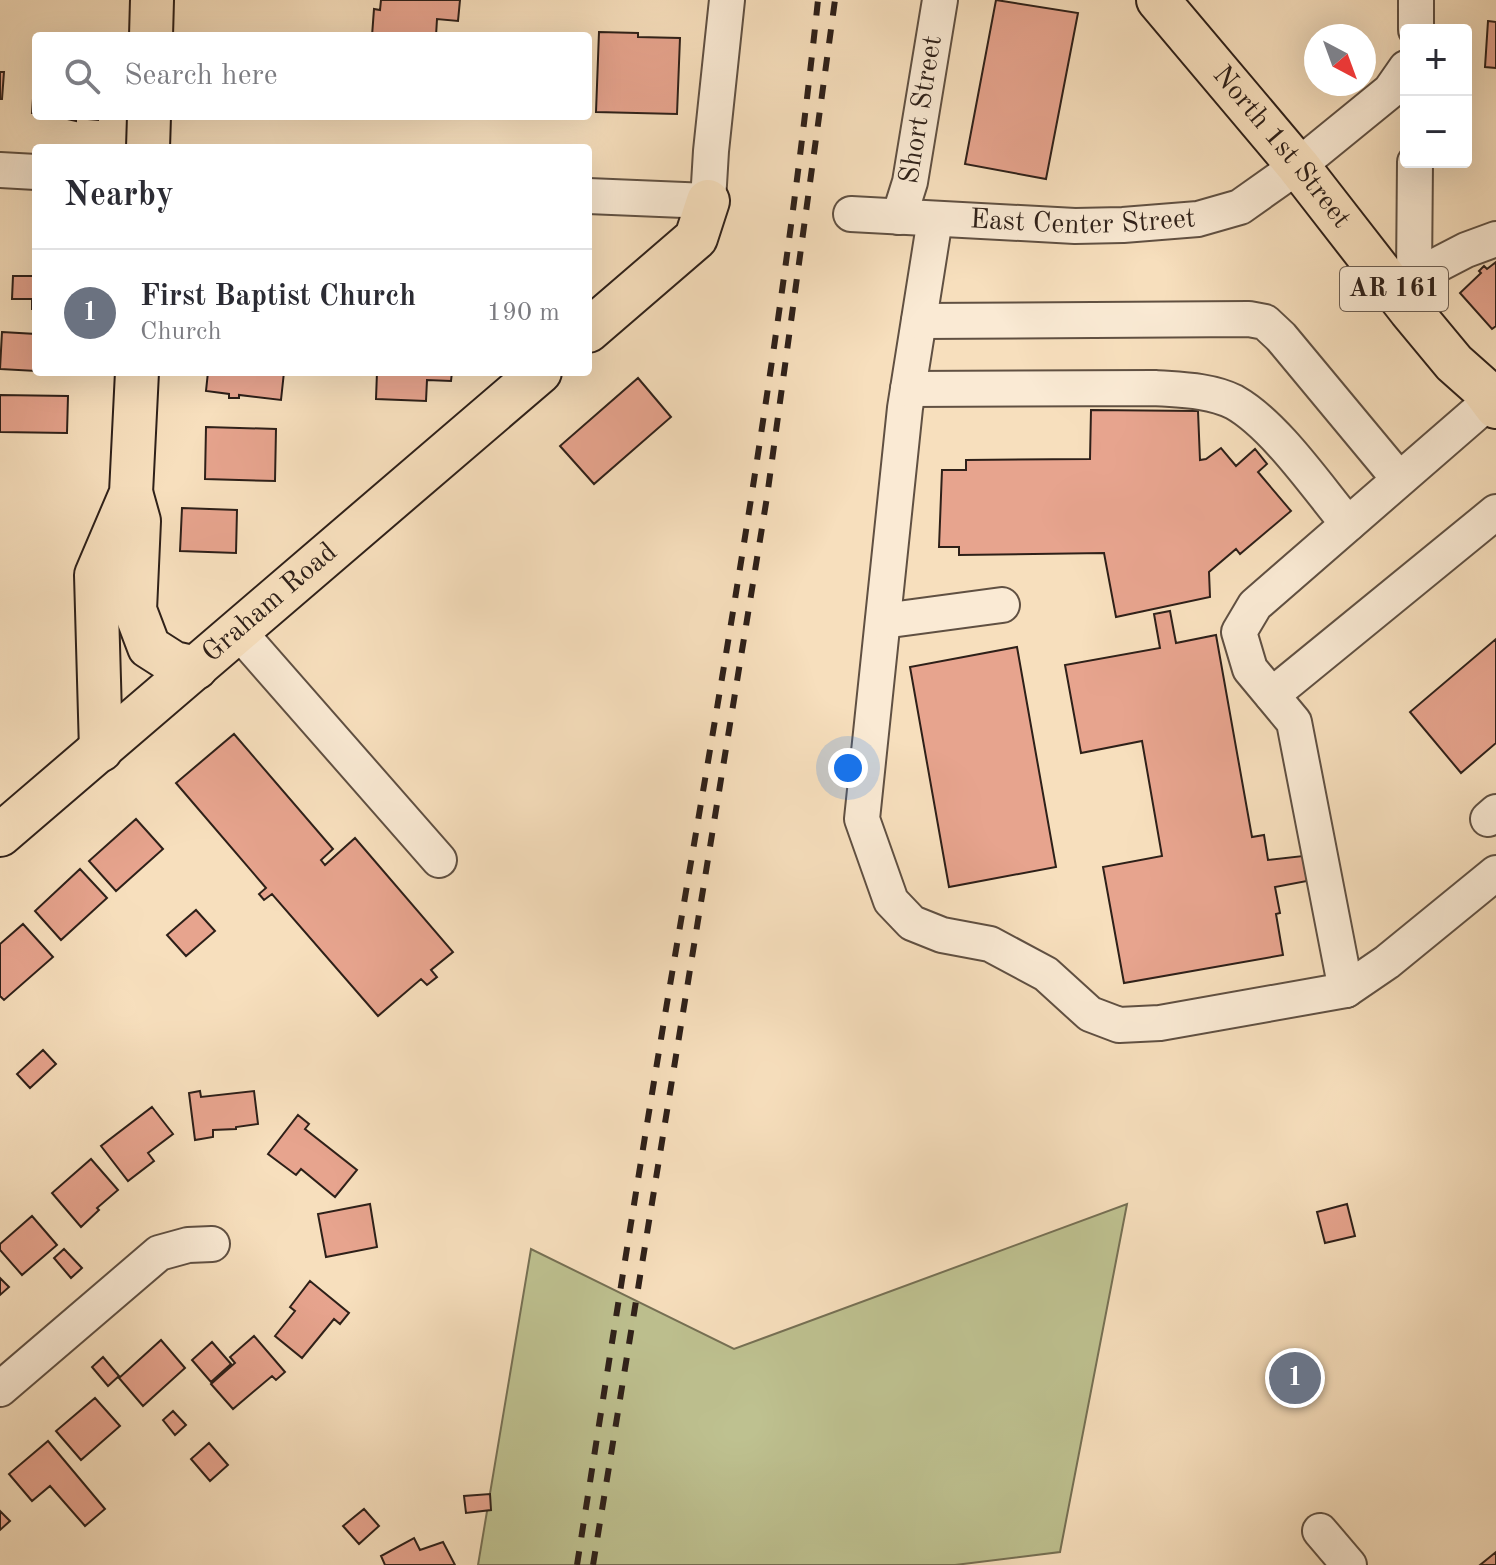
<!DOCTYPE html>
<html lang="en">
<head>
<meta charset="utf-8">
<style>
	:root { --surface:#fff; --page:#f7f7f7; --text:#2b2b33; --muted:#7c7c81; --line:#e1e1e2; --accent:#111827 }
	body { margin:0; font-family:"Old Standard TT",serif; background:var(--page); color:var(--text) }
	.controls { position:absolute; right:24px; top:24px; display:grid; overflow:hidden; border-radius:8px; box-shadow:0 8px 32px #0002 }
	.controls button { width:72px; height:72px; display:grid; place-items:center; padding:0; border:0; border-bottom:2px solid var(--line); background:var(--surface); color:var(--text); font:40px sans-serif }
	.compass { position:absolute; left:1304px; top:24px; width:72px; height:72px; border-radius:50%; background:var(--surface); box-shadow:0 8px 32px #0002; rotate:139deg }
	.you { position:absolute; left:848px; top:768px; width:28px; height:28px; margin:-20px; border:6px solid #fff; border-radius:50%; background:#1a73e8; box-shadow:0 0 0 12px #1a73e833 }
	.badge { display:grid; place-items:center; width:52px; height:52px; border-radius:50%; background:var(--accent); color:#fff; font-size:26px; font-weight:700 }
	.pin { position:absolute; translate:-50% -50%; border:4px solid #fff; box-shadow:0 2px 8px #0006 }
	.list { margin:0; padding:0; list-style:none }
	h2 { display:flex; justify-content:space-between; align-items:center; height:104px; margin:0; padding:0 32px; font-size:34px }
	h2 small { font-size:26px; font-weight:400; color:var(--muted) }
	.list li { display:grid; grid-template-columns:52px 1fr auto; gap:24px; align-items:center; box-sizing:border-box; height:128px; padding:0 32px; border-top:2px solid var(--line) }
	.list b { display:block; font-size:30px; white-space:nowrap }
	.list p { margin:0; font-size:26px; white-space:nowrap; color:var(--muted) }
	.list em { font-size:26px; font-style:normal; color:var(--muted) }
	.icon { flex:none; width:44px; height:44px; fill:none; stroke:currentColor; stroke-width:2; stroke-linecap:round; stroke-linejoin:round }
	.map { position:relative; flex:none; width:1496px; height:1565px; overflow:hidden }
	.search { position:absolute; background:var(--surface); box-shadow:0 8px 32px #0002; left:32px; top:32px; width:560px; height:88px; display:flex; align-items:center; gap:20px; box-sizing:border-box; padding:0 28px; border-radius:8px; color:var(--muted); font-size:30px }
	.panel { position:absolute; background:var(--surface); box-shadow:0 8px 32px #0002; left:32px; top:144px; width:560px; height:232px; border-radius:8px }
	.map>svg:first-child { display:block }
	.green { fill:#bec190; stroke:#767054; stroke-width:2 }
	.building { fill:#e7a48e; stroke:#2e2019; stroke-width:2 }
	.lines { fill:none; stroke-linecap:round; stroke-linejoin:round }
	.minor-casing { stroke:#605042; stroke-width:38 }
	.major-casing { stroke:#2e2019; stroke-width:46 }
	.minor { stroke:#faead4; stroke-width:34 }
	.major { stroke:#f7dfbd; stroke-width:42 }
	.rail { stroke:#2e2019; stroke-width:6; stroke-dasharray:14 14; stroke-linecap:butt }
	.labels { text-anchor:middle; dominant-baseline:central; stroke-width:6; stroke-linejoin:round; paint-order:stroke }
	.shield { fill:#faead4; stroke:#6b5d51; stroke-width:2 }
	.shield-label { font-size:26px; font-weight:bold; fill:#2e2019 }
	.street-label { font-size:28px; fill:#2e2019; stroke:#faead4 }
</style>
</head>
<body>
<div class="map">
<svg width="1496" height="1565" viewBox="0 0 1496 1565">
	<rect width="100%" height="100%" fill="#f7dfbd"/>
	<filter id="stains"><feTurbulence type="fractalNoise" baseFrequency=".0025" numOctaves="4"/><feColorMatrix values="0 0 0 0 .2 0 0 0 0 .09 0 0 0 0 .02 0 0 0 .5 -.17"/></filter>
	<radialGradient id="worn" r=".72"><stop offset=".6" stop-color="#630" stop-opacity="0"/><stop offset="1" stop-color="#630" stop-opacity=".3"/></radialGradient>
	<!-- green -->
	<path class="green" d="M1127 1204 1060 1552 955 1565H478L531 1249 734 1349Z"/>
	<!-- building -->
	<path class="building" d="M381 0H460L458 21 437 19 436 36H372L374 9 380 10Z
		M996 0 1078 13 1046 179 965 164Z
		M1488 21 1496 22V68L1485 67Z
		M599 32 638 33V37L680 38 677 114 596 112Z
		M35 70H36V113H32Z
		M0 72H4L2 99H0Z
		M54 116H98V120L76 118V121Z
		M1496 262V326L1492 329 1460 293 1481 273 1479 271 1484 266 1487 269Z
		M13 276H36V309H32V299H12Z
		M2 332 36 334V371L0 369Z
		M208 372H284L281 400 239 395V398H229V394L206 391Z
		M377 372H452L451 381 427 380 426 401 376 399Z
		M638 378 671 417 594 484 560 446Z
		M0 395 68 396 67 433 0 432Z
		M1091 410 1198 411 1200 460 1206 459 1221 448 1236 466 1255 449 1267 464 1258 472 1291 511 1240 554 1236 549 1209 572 1210 597 1116 617 1104 553 959 555V547H939L942 470H966V460L1090 459Z
		M206 427 276 429 275 481 205 479Z
		M182 508 237 510 236 553 180 551Z
		M1170 611 1176 643 1216 635 1252 837 1264 835 1268 860 1303 856 1307 881 1275 887 1280 913 1276 914 1283 955 1124 983 1103 867 1162 856 1142 741 1081 753 1065 665 1160 648 1154 614Z
		M1496 639V743L1461 773 1410 712Z
		M1017 647 1056 867 949 887 910 667Z
		M234 734 333 849 321 860 325 865 355 838 453 952 431 970 437 977 427 985 421 979 378 1016 272 894 264 900 259 894 266 888 176 783Z
		M136 819 163 849 116 891 89 861Z
		M80 869 107 898 61 940 35 911Z
		M196 910 215 931 186 956 167 935Z
		M23 924 53 957 4 1000 0 996V944Z
		M43 1050 56 1064 30 1088 17 1074Z
		M200 1091 201 1097 254 1091 258 1124 236 1127V1129L213 1130V1137L195 1140 189 1093Z
		M152 1107 173 1134 148 1153 154 1161 128 1181 101 1146Z
		M298 1115 309 1124 305 1129 357 1170 335 1197 301 1169 296 1175 268 1154Z
		M91 1159 118 1190 97 1208 99 1210 81 1227 52 1193Z
		M370 1204 377 1247 326 1257 318 1214Z
		M1347 1204 1355 1236 1325 1243 1317 1212Z
		M32 1216 57 1245 22 1275 0 1250V1244Z
		M64 1249 82 1268 71 1278 54 1258Z
		M0 1278 9 1287 0 1295Z
		M310 1281 349 1313 340 1324 334 1319 302 1358 275 1336 295 1311 290 1307Z
		M254 1336 285 1372 276 1380 272 1376 233 1409 211 1384 235 1363 230 1357Z
		M161 1340 185 1368 143 1406 119 1378Z
		M212 1342 231 1364 211 1382 192 1360Z
		M103 1357 119 1376 108 1386 92 1367Z
		M95 1398 120 1426 81 1460 56 1431Z
		M173 1411 186 1425 175 1435 163 1420Z
		M48 1441 105 1509 85 1526 50 1486 32 1501 9 1474Z
		M209 1443 228 1465 210 1481 191 1459Z
		M490 1494 491 1510 466 1513 464 1496Z
		M364 1509 379 1526 359 1544 343 1526Z
		M0 1511 10 1521 0 1530Z
		M414 1538 420 1550 443 1542 455 1565H385L381 1556Z
		M1496 1552V1565H1480Z"/>
	<g class="lines">
		<defs>
			<g id="minor">
				<path d="M1416 0V30"/>
				<path d="M0 170 36 172"/>
				<path d="M588 196 708 201 711 151 727 0"/>
				<path id="s1" d="M851 214 1075 226 1123 225 1198 219 1240 207 1298 166 1390 91 1406 68"/>
				<path id="s2" d="M899 217 910 182 940 0"/>
				<path d="M935 219 905 408 862 819 891 901 912 923 942 935 990 944 1046 974 1090 1014 1119 1025 1160 1023 1346 990 1387 962 1496 873"/>
				<path d="M1414 277 1466 250 1496 239"/>
				<path d="M1410 310 1414 277 1415 162"/>
				<path d="M919 321 1249 319 1265 322 1281 337 1399 479"/>
				<path d="M908 389 1155 388C1181 390 1210 390 1234 402 1275 425 1317 487 1348 524"/>
				<path d="M883 621 1002 605"/>
				<path d="M239 632 439 860"/>
				<path d="M1272 695 1496 512"/>
				<path d="M1488 819 1496 812"/>
				<path d="M1346 990 1294 722 1250 669 1239 632 1255 605 1491 400"/>
				<path d="M0 1389 159 1253 188 1245 212 1244"/>
				<path d="M1320 1531 1349 1565"/>
			</g>
			<g id="major">
				<path id="s3" d="M1158 0 1298 166 1410 310 1454 363 1481 387 1496 407"/>
				<path d="M151 36 152 0"/>
				<path d="M148 148 149 116"/>
				<path d="M588 331 696 238 708 201"/>
				<path d="M132 496 139 521 135 610 149 647 174 663 196 668"/>
				<path d="M101 750 96 575 131 493 137 372"/>
				<path id="s4" d="M0 835 540 372"/>
			</g>
		</defs>
		<!-- minor casing -->
		<use href="#minor" class="minor-casing"/>
		<!-- major casing -->
		<use href="#major" class="major-casing"/>
		<!-- minor -->
		<use href="#minor" class="minor"/>
		<!-- major -->
		<use href="#major" class="major"/>
		<!-- rail -->
		<path class="rail" d="M577 1565C607 1374 637 1182 669 991 725 662 783 332 818 0
			M593 1565 767 497 835 0"/>
	</g>
	<g class="labels">
		<!-- shield labels -->
		<rect class="shield" x="1340" y="267" width="108" height="44" rx="6"/>
		<g class="shield-label">
			<text x="1394" y="289">AR 161</text>
		</g>
		<!-- street labels -->
		<g class="street-label">
			<text stroke="none"><textPath href="#s2" startOffset="110">Short Street</textPath></text>
			<text stroke="none"><textPath href="#s3" startOffset="192">North 1st Street</textPath></text>
			<text stroke="none"><textPath href="#s1" startOffset="232">East Center Street</textPath></text>
			<text stroke="none"><textPath href="#s4" startOffset="356">Graham Road</textPath></text>
		</g>
	</g>
	<rect width="100%" height="100%" filter="url(#stains)"/>
	<rect width="100%" height="100%" fill="url(#worn)"/>
</svg>
<div class="controls">
<button>+</button>
<button>−</button>
</div>
<svg class="compass" viewBox="-18 -18 36 36"><path d="M0-13l5 13h-10z" fill="#e53935"/><path d="M0 13l5-13h-10z" fill="#7c7c81"/></svg>
<div class="you"></div>
<div class="pin badge" style="left:1295px;top:1378px;background:#6b7280">1</div>
<div class="search"><svg class="icon" aria-label="search" viewBox="0 0 24 24"><circle cx="10" cy="10" r="6"/><path d="M15 15l6 6"/></svg>Search here</div>
<section class="panel">
<h2>Nearby<small></small></h2>
<ul class="list">
<li><span class="badge" style="background:#6b7280">1</span><div><b>First Baptist Church</b><p>Church</p></div><em>190 m</em></li>
</ul>
</section>
</div>
</body>
</html>
